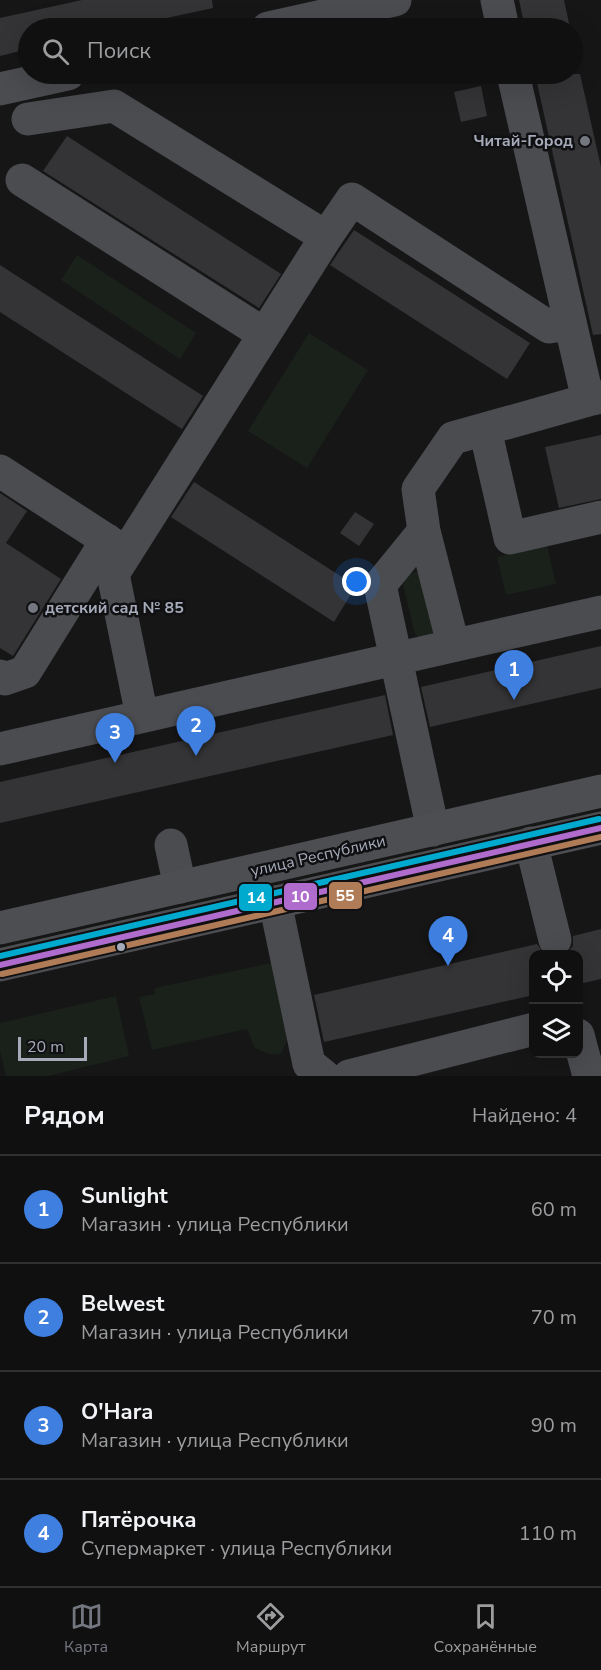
<!DOCTYPE html>
<html lang="ru">
<head>
<meta charset="utf-8">
<style>
	:root { --surface:#101011; --page:#19191a; --text:#f1f3f6; --muted:#9c9d9f; --line:#303031; --accent:#747780 }
	body { margin:0; font-family:"Nunito Sans",sans-serif; background:var(--page); color:var(--text) }
	.controls { position:absolute; right:18px; bottom:18px; display:grid; overflow:hidden; border-radius:12px; box-shadow:0 6px 24px #0002 }
	.controls button { width:54px; height:54px; display:grid; place-items:center; padding:0; border:0; border-bottom:2px solid var(--line); background:var(--surface); color:var(--text); font:30px sans-serif }
	.scale { position:absolute; left:18px; bottom:15px; width:69px; box-sizing:border-box; padding-left:6px; border:3px solid #a6abb9; border-top:0; font-size:16px; line-height:21px; white-space:nowrap; color:#a6abb9; -webkit-text-stroke:4px #101013; paint-order:stroke }
	.you { position:absolute; left:357px; top:582px; width:21px; height:21px; margin:-15px; border:4px solid #fff; border-radius:50%; background:#1a73e8; box-shadow:0 0 0 9px #1a73e833 }
	.badge { display:grid; place-items:center; width:39px; height:39px; border-radius:50%; background:var(--accent); color:#fff; font-size:20px; font-weight:700 }
	.pin { position:absolute; translate:-50% -50px; filter:drop-shadow(0 2px 3px #0008) }
	.pin::after { content:''; position:absolute; top:32px; width:21px; height:18px; background:inherit; clip-path:polygon(0 0,100% 0,50% 100%) }
	.list { margin:0; padding:0; list-style:none }
	h2 { display:flex; justify-content:space-between; align-items:center; height:78px; margin:0; padding:0 24px; font-size:26px }
	h2 small { font-size:20px; font-weight:400; color:var(--muted) }
	.list li { display:grid; grid-template-columns:39px 1fr auto; gap:18px; align-items:center; box-sizing:border-box; height:108px; padding:0 24px; border-top:2px solid var(--line) }
	.list b { display:block; font-size:22px; white-space:nowrap }
	.list p { margin:0; font-size:20px; white-space:nowrap; color:var(--muted) }
	.list em { font-size:20px; font-style:normal; color:var(--muted) }
	.icon { flex:none; width:33px; height:33px; fill:none; stroke:currentColor; stroke-width:2; stroke-linecap:round; stroke-linejoin:round }
	.map { position:relative; flex:none; width:601px; height:1076px; overflow:hidden }
	.search { position:absolute; background:var(--surface); box-shadow:0 6px 24px #0002; left:18px; right:18px; top:18px; height:66px; display:flex; align-items:center; gap:15px; box-sizing:border-box; padding:0 21px; border-radius:33px; color:var(--muted); font-size:22px }
	.sheet { height:510px; background:var(--surface) }
	nav { display:flex; justify-content:space-around; align-items:center; box-sizing:border-box; height:84px; border-top:2px solid var(--line); background:var(--surface); font-size:16px; color:var(--muted) }
	nav a { display:grid; justify-items:center; gap:3px }
	nav .on { color:var(--accent) }
	.map>svg:first-child { display:block }
	.green { fill:#1a211b }
	.building { fill:#343436 }
	.lines { fill:none; stroke-linecap:round; stroke-linejoin:round }
	.minor { stroke:#4a4c50; stroke-width:33 }
	.major { stroke:#4d4e51; stroke-width:33 }
	.bus-1-casing { stroke:#101013; stroke-width:10 }
	.bus-2-casing { stroke:#101013; stroke-width:10 }
	.bus-3-casing { stroke:#101013; stroke-width:10 }
	.bus-1 { stroke:#b06ccc; stroke-width:6 }
	.bus-2 { stroke:#b07c57; stroke-width:6 }
	.bus-3 { stroke:#00a9ce; stroke-width:6 }
	.poi-dot { fill:#747780; stroke:#101013; stroke-width:2 }
	.bus-dot { fill:#a6abb9; stroke:#101013; stroke-width:2 }
	.labels { text-anchor:middle; dominant-baseline:central; stroke-width:5; stroke-linejoin:round; paint-order:stroke }
	.poi-label { font-size:16px; font-weight:bold; fill:#a6abb9; stroke:#101013; text-anchor:end }
	.street-label { font-size:16px; fill:#a6abb9; stroke:#101013 }
	.line-badge { stroke:#101013; stroke-width:2 }
	.badge-label { font-size:16px; text-anchor:middle; font-weight:bold; fill:#fff }
</style>
</head>
<body>
<div class="map">
<svg width="601" height="1076" viewBox="0 0 601 1076">
	<rect width="100%" height="100%" fill="#161617"/>
	<!-- green -->
	<path class="green" d="M77 255 196 333 180 359 61 280Z
		M309 333 368 370 307 468 248 431Z
		M547 545 556 584 506 595 497 557Z
		M418 572 434 637 423 641 415 634 403 585 408 574Z
		M276 962 289 1035 281 1054H269L255 1048 247 1029 152 1050 139 997 155 994V988Z
		M116 996 129 1056 48 1076H6L0 1051V1023Z"/>
	<!-- building -->
	<path class="building" d="M82 0H212L213 8 120 28H28V49L0 56V18Z
		M519 0H564L570 28H525Z
		M535 74H580L601 167V334L593 335Z
		M481 86 487 116 461 122 454 92Z
		M67 136 281 274 259 308 43 171Z
		M354 230 530 343 507 379 330 265Z
		M0 265 203 396 182 429 0 312Z
		M601 435V499L559 508 545 447Z
		M194 482 356 586 334 622 171 517Z
		M0 493 27 511 6 543 61 579 13 656 0 648Z
		M355 512 374 524 359 546 340 533Z
		M601 646V688L430 727 421 687Z
		M385 695 393 735 0 823V782Z
		M601 929V979L579 984V954H566L573 946V936Z
		M537 944 544 954H534V995L324 1042 314 995Z"/>
	<g class="lines">
		<!-- minor -->
		<path class="minor" d="M497 0 503 28
			M268 28 395 0
			M513 74 588 400 601 397
			M0 89 68 74
			M28 119 114 106 326 237 113 574 142 716
			M22 180 264 334
			M326 237 352 199 549 327 569 324
			M485 429 510 538 601 517
			M0 471 125 552
			M424 531 418 489 453 438 588 400
			M0 676 5 679 25 672 107 540
			M0 749 601 612
			M433 830 380 585 424 531 453 644
			M531 843 555 940
			M171 845 180 887
			M275 902 309 1064 324 1076
			M578 1035 589 1076
			M349 1076 534 1029"/>
		<!-- major -->
		<path class="major" d="M0 928 601 791
			M0 965 601 828"/>
		<defs>
			<path id="bus-1" d="M0 965 601 828"/>
			<path id="bus-2" d="M2 974 601 837"/>
			<path id="bus-3" d="M0 956 599 819"/>
		</defs>
		<!-- bus-1 casing -->
		<use href="#bus-1" class="bus-1-casing"/>
		<!-- bus-2 casing -->
		<use href="#bus-2" class="bus-2-casing"/>
		<!-- bus-3 casing -->
		<use href="#bus-3" class="bus-3-casing"/>
		<!-- bus-1 -->
		<use href="#bus-1" class="bus-1"/>
		<!-- bus-2 -->
		<use href="#bus-2" class="bus-2"/>
		<!-- bus-3 -->
		<use href="#bus-3" class="bus-3"/>
	</g>
	<!-- markers -->
	<g class="poi-dot">
		<circle cx="585" cy="141" r="6"/>
		<circle cx="33" cy="608" r="6"/>
	</g>
	<circle class="bus-dot" cx="121" cy="947" r="5"/>
	<g class="labels">
		<!-- poi labels -->
		<g class="poi-label">
			<text x="573" y="141">Читай-Город</text>
			<text x="45" y="608" text-anchor="start">детский сад № 85</text>
		</g>
		<!-- street labels -->
		<g class="street-label">
			<text transform="translate(318 856) rotate(-13)">улица Республики</text>
		</g>
	</g>
	<g class="line-badge">
		<rect x="328" y="881" width="35" height="29" rx="6" fill="#b07c57"/>
		<rect x="283" y="882" width="35" height="29" rx="6" fill="#b06ccc"/>
		<rect x="238" y="883" width="35" height="29" rx="6" fill="#00a9ce"/>
	</g>
	<g class="badge-label">
		<text x="345" y="901">55</text>
		<text x="300" y="902">10</text>
		<text x="256" y="903">14</text>
	</g>
</svg>
<div class="controls">
<button><svg class="icon" aria-label="locate" viewBox="0 0 24 24"><circle cx="12" cy="12" r="6"/><path d="M12 2v4M12 18v4M2 12h4M18 12h4"/></svg></button>
<button><svg class="icon" aria-label="layers" viewBox="0 0 24 24"><path d="M12 4l9 5-9 5-9-5zM3 14l9 5 9-5"/></svg></button>
</div>
<div class="scale">20 m</div>
<div class="you"></div>
<div class="pin badge" style="left:514px;top:700px;background:#3f7fe0">1</div>
<div class="pin badge" style="left:196px;top:756px;background:#3f7fe0">2</div>
<div class="pin badge" style="left:115px;top:763px;background:#3f7fe0">3</div>
<div class="pin badge" style="left:448px;top:966px;background:#3f7fe0">4</div>
<div class="search"><svg class="icon" aria-label="search" viewBox="0 0 24 24"><circle cx="10" cy="10" r="6"/><path d="M15 15l6 6"/></svg>Поиск</div>
</div>
<section class="sheet">
<h2>Рядом<small>Найдено: 4</small></h2>
<ul class="list">
<li><span class="badge" style="background:#3f7fe0">1</span><div><b>Sunlight</b><p>Магазин · улица Республики</p></div><em>60 m</em></li>
<li><span class="badge" style="background:#3f7fe0">2</span><div><b>Belwest</b><p>Магазин · улица Республики</p></div><em>70 m</em></li>
<li><span class="badge" style="background:#3f7fe0">3</span><div><b>O'Hara</b><p>Магазин · улица Республики</p></div><em>90 m</em></li>
<li><span class="badge" style="background:#3f7fe0">4</span><div><b>Пятёрочка</b><p>Супермаркет · улица Республики</p></div><em>110 m</em></li>
</ul>
</section>
<nav>
<a class="on"><svg class="icon" aria-label="map" viewBox="0 0 24 24"><path d="M3 6l6-2 6 2 6-2v14l-6 2-6-2-6 2zM9 4v14M15 6v14"/></svg>Карта</a>
<a><svg class="icon" aria-label="directions" viewBox="0 0 24 24"><path d="M12 3l9 9-9 9-9-9zM9 14v-3h6M13 9l2 2-2 2"/></svg>Маршрут</a>
<a><svg class="icon" aria-label="saved" viewBox="0 0 24 24"><path d="M7 4h10v16l-5-4-5 4z"/></svg>Сохранённые</a>
</nav>
</body>
</html>
